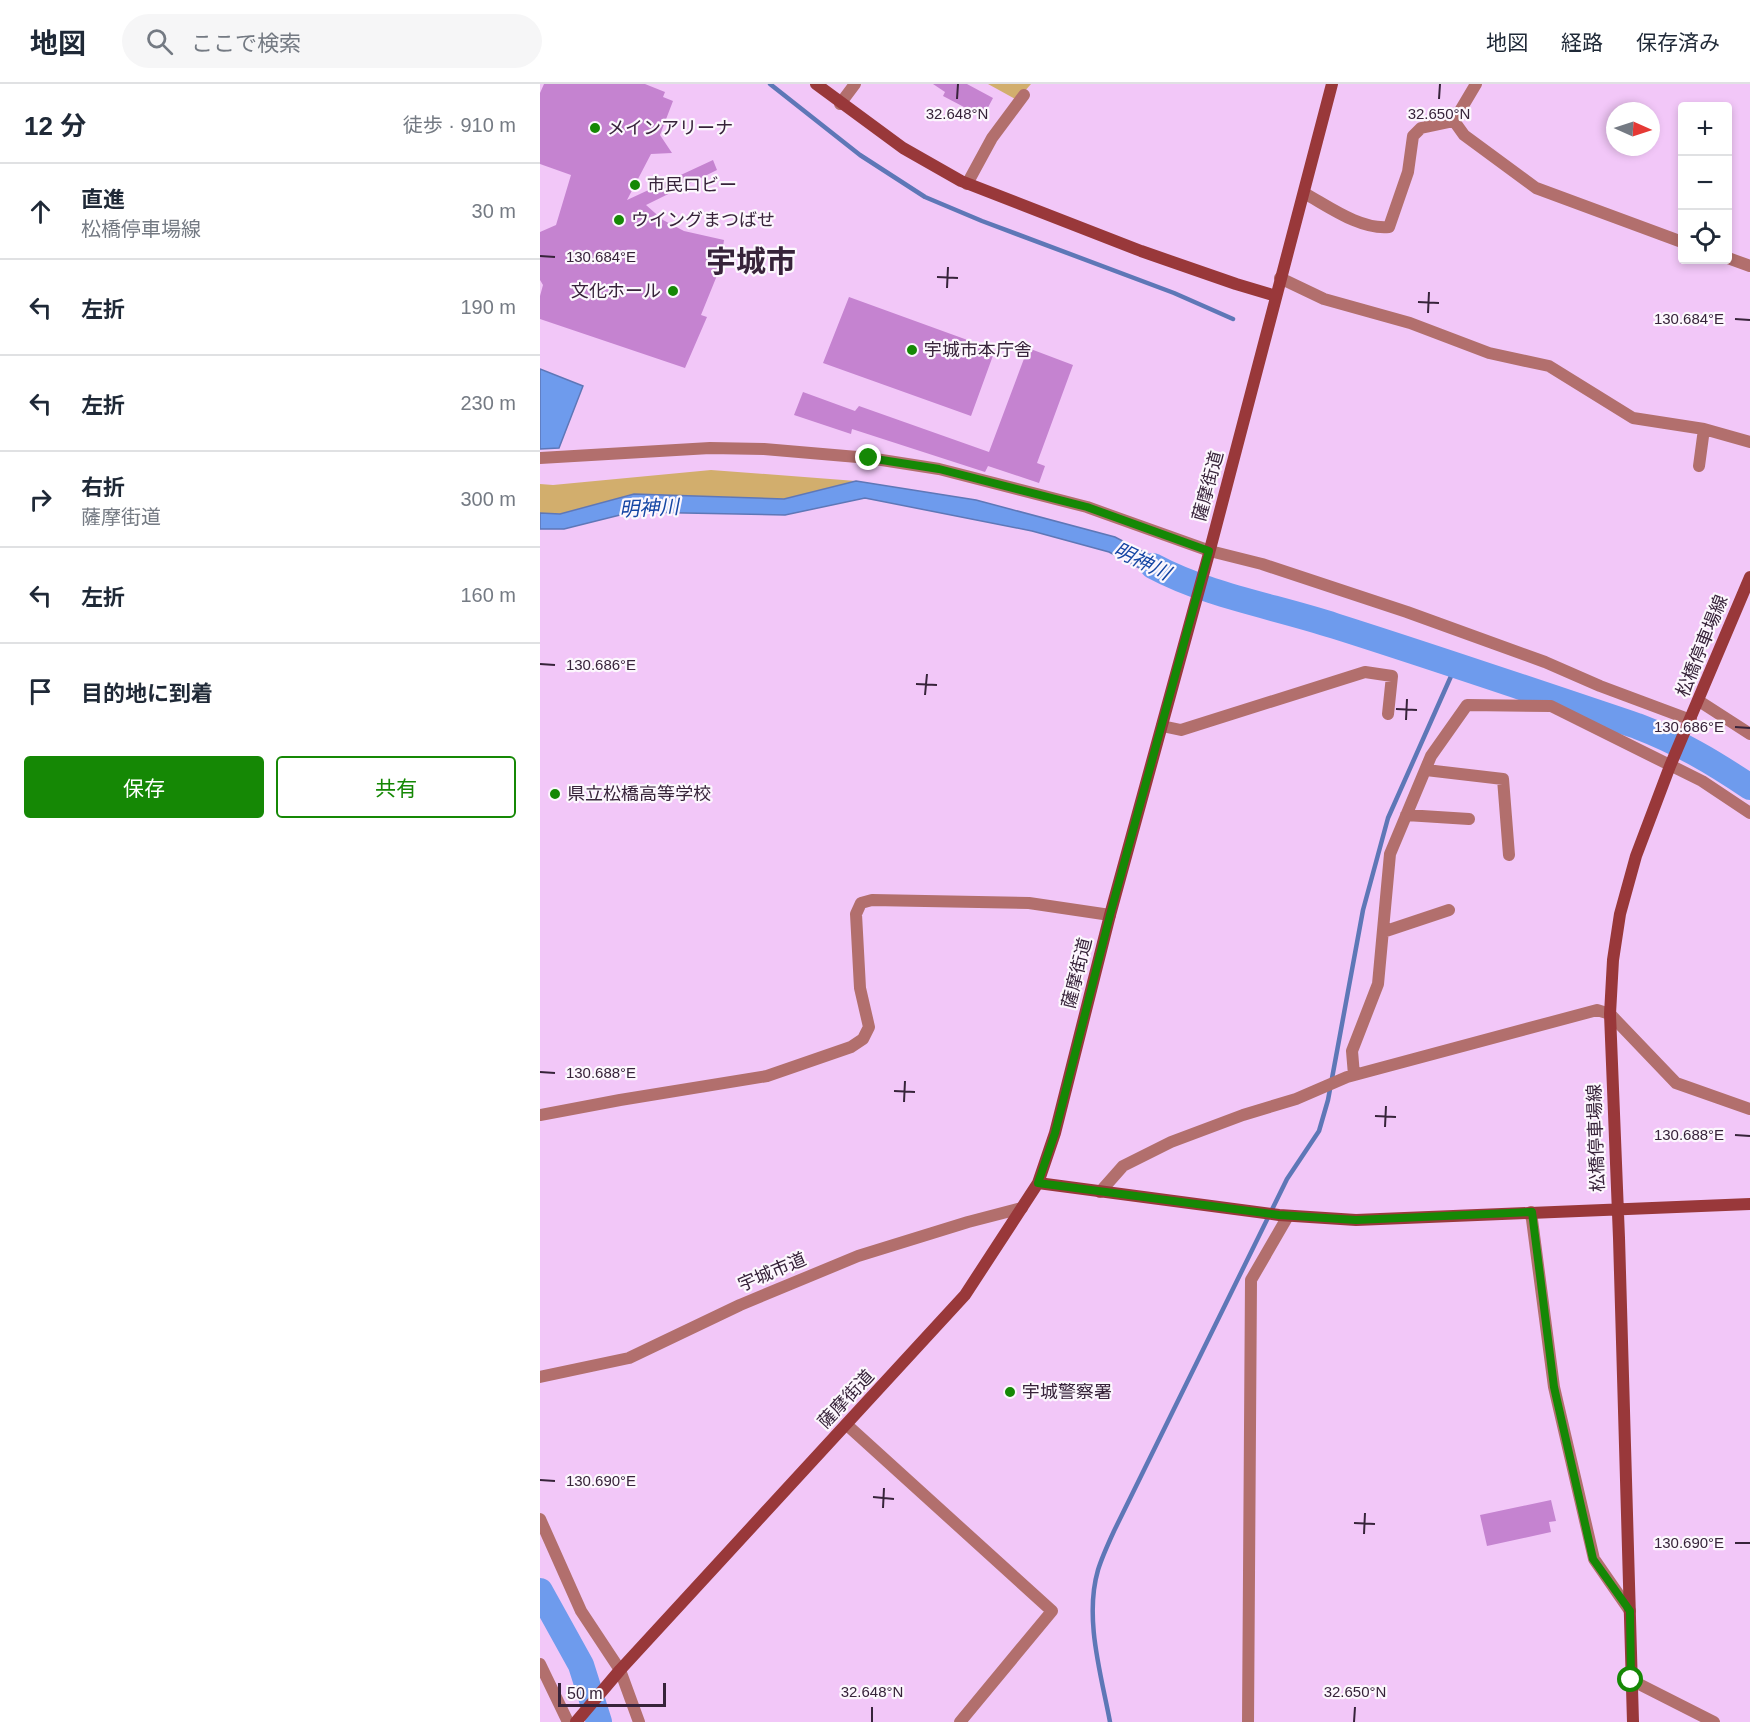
<!DOCTYPE html>
<html lang="ja">
<head>
<meta charset="utf-8">
<style>
	:root { --surface:#fff; --page:#f6f6f7; --text:#1f2937; --muted:#747a83; --line:#e0e1e3; --accent:#158805 }
	body { margin:0; font-family:Arial,"Noto Sans JP",sans-serif; background:var(--page); color:var(--text) }
	.controls { position:absolute; right:18px; top:18px; display:grid; overflow:hidden; border-radius:6px; box-shadow:0 3px 9px #0003 }
	.controls button { width:54px; height:54px; display:grid; place-items:center; padding:0; border:0; border-bottom:2px solid var(--line); background:var(--surface); color:var(--text); font:30px sans-serif }
	.compass { position:absolute; left:1066px; top:18px; width:54px; height:54px; border-radius:50%; background:var(--surface); box-shadow:0 3px 9px #0003; rotate:93deg }
	.scale { position:absolute; left:18px; bottom:15px; width:108px; box-sizing:border-box; padding-left:6px; border:3px solid #37233a; border-top:0; font-size:16px; line-height:21px; white-space:nowrap; color:#37233a; -webkit-text-stroke:4px #fcf7fd; paint-order:stroke }
	.stop { position:absolute; width:18px; height:18px; margin:-14px; border:4px solid #158805; border-radius:50%; background:#fff }
	.stop.end { background:#158805; border-color:#fff; box-shadow:0 2px 6px #0008 }
	.list { margin:0; padding:0; list-style:none }
	h2 { display:flex; justify-content:space-between; align-items:center; height:78px; margin:0; padding:0 24px; font-size:26px }
	h2 small { font-size:20px; font-weight:400; color:var(--muted) }
	.list li { display:grid; grid-template-columns:39px 1fr auto; gap:18px; align-items:center; box-sizing:border-box; height:96px; padding:0 24px; border-top:2px solid var(--line) }
	.list b { display:block; font-size:22px; white-space:nowrap }
	.list p { margin:0; font-size:20px; white-space:nowrap; color:var(--muted) }
	.list em { font-size:20px; font-style:normal; color:var(--muted) }
	.actions { display:flex; gap:12px; padding:18px 24px }
	.actions a { flex:1; padding:14px 0; border:2px solid var(--accent); border-radius:6px; text-align:center; font-size:21px; color:var(--accent) }
	.actions .main { background:var(--accent); color:#fff }
	.icon { flex:none; width:33px; height:33px; fill:none; stroke:currentColor; stroke-width:2; stroke-linecap:round; stroke-linejoin:round }
	.map { position:relative; flex:none; width:1210px; height:1638px; overflow:hidden }
	header { display:flex; align-items:center; gap:36px; box-sizing:border-box; height:84px; padding:0 30px; background:var(--surface); border-bottom:2px solid var(--line) }
	header strong { font-size:28px }
	nav { display:flex; gap:33px; margin-inline-start:auto; font-size:21px }
	.search { width:420px; height:54px; background:var(--page); display:flex; align-items:center; gap:15px; box-sizing:border-box; padding:0 21px; border-radius:33px; color:var(--muted); font-size:22px }
	main { display:flex }
	aside { flex:1; background:var(--surface) }
	.map>svg:first-child { display:block }
	.green { fill:#d2ae6d }
	.water { fill:#6e9bed; stroke:#5e77b7; stroke-width:1.5 }
	.lines { fill:none; stroke-linecap:round; stroke-linejoin:round }
	.stream { stroke:#5e77b7; stroke-width:4.5 }
	.river { stroke:#6e9bed; stroke-width:26 }
	.building { fill:#c583d0 }
	.street { stroke:#b26f6d; stroke-width:12 }
	.secondary { stroke:#99383a; stroke-width:12 }
	.route { stroke:#158805; stroke-width:8 }
	.ticks { fill:none; stroke:#37233a; stroke-width:2 }
	.poi-dot { fill:#158805; stroke:#fcf7fd; stroke-width:2 }
	.labels { text-anchor:middle; dominant-baseline:central; stroke-width:4.5; stroke-linejoin:round; paint-order:stroke }
	.poi-label { font-size:18px; fill:#37233a; stroke:#fcf7fd; text-anchor:start }
	.street-label { font-size:18px; fill:#37233a; stroke:#fcf7fd }
	.water-label { font-size:20px; font-style:italic; fill:#1546a4; stroke:#fcf7fd }
	.town-label { font-size:30px; font-weight:bold; fill:#37233a; stroke:#fcf7fd }
	.ticks-label { font-size:15px; text-anchor:middle; fill:#37233a; stroke:#fcf7fd; stroke-width:4.5; stroke-linejoin:round; paint-order:stroke }
</style>
</head>
<body>
<header>
<strong>地図</strong>
<div class="search"><svg class="icon" aria-label="search" viewBox="0 0 24 24"><circle cx="10" cy="10" r="6"/><path d="M15 15l6 6"/></svg>ここで検索</div>
<nav><a>地図</a><a>経路</a><a>保存済み</a></nav>
</header>
<main>
<aside>
<h2>12 分<small>徒歩 · 910 m</small></h2>
<ul class="list">
<li><svg class="icon" aria-label="ahead" viewBox="0 0 24 24"><path d="M12 20V5M6 11l6-6 6 6"/></svg><div><b>直進</b><p>松橋停車場線</p></div><em>30 m</em></li>
<li><svg class="icon" aria-label="left" viewBox="0 0 24 24"><path d="M17 20v-9H6M10 6l-5 5 5 5"/></svg><div><b>左折</b></div><em>190 m</em></li>
<li><svg class="icon" aria-label="left" viewBox="0 0 24 24"><path d="M17 20v-9H6M10 6l-5 5 5 5"/></svg><div><b>左折</b></div><em>230 m</em></li>
<li><svg class="icon" aria-label="right" viewBox="0 0 24 24"><path d="M7 20v-9h11M14 6l5 5-5 5"/></svg><div><b>右折</b><p>薩摩街道</p></div><em>300 m</em></li>
<li><svg class="icon" aria-label="left" viewBox="0 0 24 24"><path d="M17 20v-9H6M10 6l-5 5 5 5"/></svg><div><b>左折</b></div><em>160 m</em></li>
<li><svg class="icon" aria-label="arrive" viewBox="0 0 24 24"><path d="M6 21V4h12l-3 4 3 4H6"/></svg><div><b>目的地に到着</b></div></li>
</ul>
<div class="actions"><a class="main">保存</a><a>共有</a></div>
</aside>
<div class="map">
<svg width="1210" height="1638" viewBox="0 0 1210 1638">
	<rect width="100%" height="100%" fill="#f2c7f8"/>
	<!-- green -->
	<path class="green" d="M448 0H491L477 16Z
		M171 386 316 397 244 415 94 410 20 430 0 429V400L13 401Z"/>
	<!-- water -->
	<path class="water" d="M0 285 43 302 19 364 0 365Z
		M316 397 436 416 575 453 646 490 639 505 569 468 492 447 325 414 245 431 92 428 24 445H0V429L20 430 94 410 244 415Z"/>
	<g class="lines">
		<!-- stream -->
		<path class="stream" d="M230 0 320 71 385 113 442 137 634 209 693 235
			M570 1638C561 1590 544 1534 558 1486 562 1473 568 1460 574 1447L747 1095 779 1047 788 1016 823 826 848 734 916 581"/>
		<!-- river -->
		<path class="river" d="M613 482C669 512 734 522 795 542 896 574 996 608 1097 642 1139 658 1173 678 1210 703
			M0 1507 41 1581 59 1638"/>
	</g>
	<!-- building -->
	<path class="building" d="M4 0H105L125 8 123 13 133 17 120 51 132 69 111 70 87 116 173 76 177 86 106 121 123 136 144 147 184 156 180 184 161 231 167 233 145 284 0 235V212L3 201 0 196V148L16 141 31 91 0 80V9Z
		M393 0H427L453 14 443 33 403 12 405 8Z
		M309 213 455 266 431 332 283 279Z
		M488 264 533 281 497 379 505 382 499 399 448 382 445 388 312 345 311 350 254 331 263 308 315 327 319 322 449 368Z
		M1011 1416 1016 1437 1009 1438 1011 1448 947 1462 940 1431Z"/>
	<g class="lines">
		<!-- street -->
		<path class="street" d="M936 0 914 37 924 51 996 104 1142 158
			M300 20 315 0
			M427 100 452 54 484 11
			M764 109C788 122 820 146 849 143L868 88 873 52 881 44 914 37
			M1188 174 1210 182
			M740 194 784 215 870 239 949 269 1009 282 1093 334 1164 345 1210 358
			M0 374 170 364 224 365 329 374 399 385 547 423 670 467 722 480 867 528 1005 578 1060 602 1151 636
			M1159 382 1164 345
			M1159 617 1210 650
			M622 642 641 646 825 588 852 592 848 630
			M886 686 963 695 969 771
			M866 731 929 735
			M843 848 909 826
			M814 991 812 967 838 900 850 770 891 672 927 621 1011 622 1162 697 1210 729
			M0 1031 80 1016 227 992 311 963 323 955 329 943 320 904 316 830 321 819 332 816 489 819 570 831
			M560 1108 583 1082 631 1058 703 1031 756 1015 807 993 1057 926 1070 930 1136 999 1210 1025
			M991 1128 1014 1303 1054 1475 1090 1527
			M0 1293 89 1274 200 1221 318 1172 428 1138 482 1124
			M307 1341 512 1527 420 1638
			M0 1435 41 1527 80 1586 99 1638
			M0 1580 28 1638
			M1091 1596 1174 1638
			M708 1638 711 1196 748 1132"/>
		<!-- secondary -->
		<path class="secondary" d="M276 0 363 64 421 97 601 167 696 200 736 212
			M498 1099 739 1131 816 1136 1210 1120
			M36 1638 80 1586 425 1211 498 1099 515 1049 570 831 668 473 792 0
			M1093 1638 1079 1154 1070 930 1073 876 1080 830 1096 772 1130 682 1210 493"/>
	</g>
	<g class="lines">
		<!-- route -->
		<path class="route" d="M329 374 399 385 547 423 669 467 570 831 515 1049 498 1099 739 1131 816 1136 992 1128 1014 1303 1053 1475 1090 1527 1091 1596"/>
	</g>
	<!-- ticks -->
	<path class="ticks" d="M417 15 418 0M899 15 900 0M0 172 15 173M397 193 418 194M407 204 408 183M878 218 899 219M888 229 889 208M1195 235 1210 236M0 580 15 581M376 600 397 601M385 611 387 590M856 625 877 626M866 636 867 615M1195 643 1210 644M0 988 15 989M354 1007 375 1008M364 1018 365 997M835 1032 856 1033M845 1043 846 1022M1195 1051 1210 1052M0 1396 15 1397M333 1413 354 1415M343 1424 344 1404M814 1439 835 1440M824 1450 825 1429M1195 1459H1210M332 1638V1623M814 1638 815 1623"/>
	<!-- markers -->
	<g class="poi-dot">
		<circle cx="55" cy="44" r="6"/>
		<circle cx="95" cy="101" r="6"/>
		<circle cx="79" cy="136" r="6"/>
		<circle cx="133" cy="207" r="6"/>
		<circle cx="372" cy="266" r="6"/>
		<circle cx="15" cy="710" r="6"/>
		<circle cx="470" cy="1308" r="6"/>
	</g>
	<g class="labels">
		<!-- poi labels -->
		<g class="poi-label">
			<text x="67" y="44">メインアリーナ</text>
			<text x="107" y="101">市民ロビー</text>
			<text x="91" y="136">ウイングまつばせ</text>
			<text x="121" y="207" text-anchor="end">文化ホール</text>
			<text x="384" y="266">宇城市本庁舎</text>
			<text x="27" y="710">県立松橋高等学校</text>
			<text x="482" y="1308">宇城警察署</text>
		</g>
		<!-- street labels -->
		<g class="street-label">
			<text transform="translate(668 402) rotate(-75)">薩摩街道</text>
			<text transform="translate(1162 562) rotate(-68)">松橋停車場線</text>
			<text transform="translate(537 889) rotate(-76)">薩摩街道</text>
			<text transform="translate(1056 1054) rotate(-92)">松橋停車場線</text>
			<text transform="translate(232 1188) rotate(-23)">宇城市道</text>
			<text transform="translate(306 1315) rotate(-47)">薩摩街道</text>
		</g>
		<!-- water labels -->
		<g class="water-label">
			<text transform="translate(109 424) rotate(-3)">明神川</text>
			<text transform="translate(602 477) rotate(26)">明神川</text>
		</g>
		<!-- town labels -->
		<g class="town-label">
			<text x="211" y="177">宇城市</text>
		</g>
	</g>
	<g class="ticks-label">
		<text x="417" y="35">32.648°N</text>
		<text x="899" y="35">32.650°N</text>
		<text x="61" y="178">130.684°E</text>
		<text x="1149" y="240">130.684°E</text>
		<text x="61" y="586">130.686°E</text>
		<text x="1149" y="648">130.686°E</text>
		<text x="61" y="994">130.688°E</text>
		<text x="1149" y="1056">130.688°E</text>
		<text x="61" y="1402">130.690°E</text>
		<text x="1149" y="1464">130.690°E</text>
		<text x="332" y="1613">32.648°N</text>
		<text x="815" y="1613">32.650°N</text>
	</g>
</svg>
<div class="controls">
<button>+</button>
<button>−</button>
<button><svg class="icon" aria-label="locate" viewBox="0 0 24 24"><circle cx="12" cy="12" r="6"/><path d="M12 2v4M12 18v4M2 12h4M18 12h4"/></svg></button>
</div>
<svg class="compass" viewBox="-18 -18 36 36"><path d="M0-13l5 13h-10z" fill="#e53935"/><path d="M0 13l5-13h-10z" fill="#747a83"/></svg>
<div class="scale">50 m</div>
<div class="stop" style="left:1091px;top:1596px"></div>
<div class="stop end" style="left:329px;top:374px"></div>
</div>
</main>
</body>
</html>
